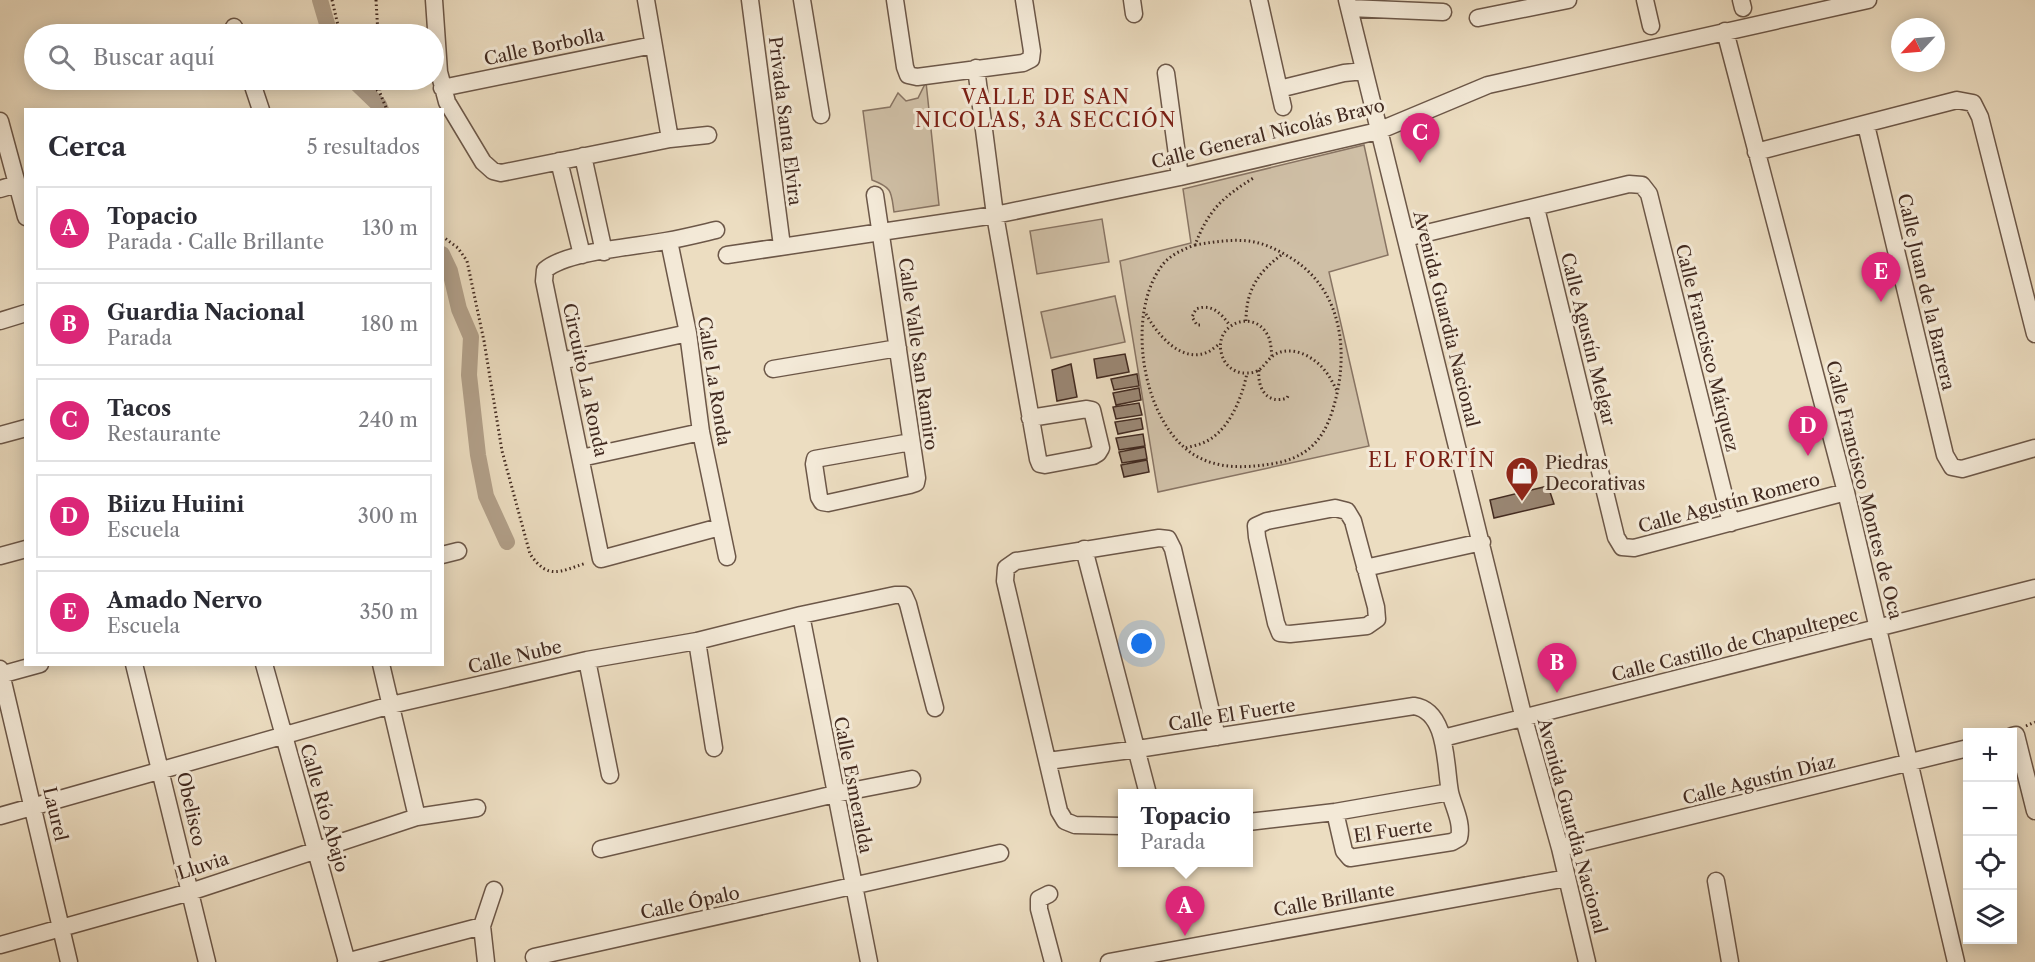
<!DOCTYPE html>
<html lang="es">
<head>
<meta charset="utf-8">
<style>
	:root { --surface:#fff; --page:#f7f7f7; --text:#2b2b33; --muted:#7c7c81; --line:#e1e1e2; --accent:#db2777 }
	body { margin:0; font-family:"Libre Caslon Text",serif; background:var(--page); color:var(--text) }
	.controls { position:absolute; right:18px; bottom:18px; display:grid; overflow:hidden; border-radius:0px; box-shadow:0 3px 15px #0003 }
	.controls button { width:54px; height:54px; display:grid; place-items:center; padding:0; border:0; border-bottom:2px solid var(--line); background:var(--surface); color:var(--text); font:30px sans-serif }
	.compass { position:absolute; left:1891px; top:18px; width:54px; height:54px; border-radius:50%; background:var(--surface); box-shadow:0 3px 15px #0003; rotate:244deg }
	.you { position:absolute; left:1142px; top:644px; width:21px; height:21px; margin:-15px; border:4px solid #fff; border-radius:50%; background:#1a73e8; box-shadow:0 0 0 9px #1a73e833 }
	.badge { display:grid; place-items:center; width:39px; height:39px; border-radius:50%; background:var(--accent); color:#fff; font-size:20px; font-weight:700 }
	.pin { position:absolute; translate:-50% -50px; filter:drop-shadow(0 2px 3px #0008) }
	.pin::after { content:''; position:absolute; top:32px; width:21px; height:18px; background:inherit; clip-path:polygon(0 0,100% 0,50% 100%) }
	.popup { position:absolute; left:1118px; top:789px; width:135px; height:78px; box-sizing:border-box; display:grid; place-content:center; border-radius:0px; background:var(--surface); filter:drop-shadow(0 2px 4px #0005); font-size:20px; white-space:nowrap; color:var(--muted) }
	.popup b { font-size:22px; color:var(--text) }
	.popup::after { content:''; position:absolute; left:50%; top:100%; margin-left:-12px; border:12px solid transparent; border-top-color:var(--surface) }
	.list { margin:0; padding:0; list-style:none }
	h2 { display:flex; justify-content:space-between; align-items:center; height:78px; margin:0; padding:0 24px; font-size:26px }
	h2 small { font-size:20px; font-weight:400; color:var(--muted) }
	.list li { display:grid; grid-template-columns:39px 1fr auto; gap:18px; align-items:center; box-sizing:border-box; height:84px; margin:0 12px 12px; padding:0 12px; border:2px solid var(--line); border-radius:0px }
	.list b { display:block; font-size:22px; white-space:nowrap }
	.list p { margin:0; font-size:20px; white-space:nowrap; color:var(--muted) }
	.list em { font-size:20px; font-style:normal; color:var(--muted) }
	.icon { flex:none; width:33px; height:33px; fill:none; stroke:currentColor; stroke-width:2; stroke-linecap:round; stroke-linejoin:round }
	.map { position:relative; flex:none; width:2035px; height:962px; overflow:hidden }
	.search { position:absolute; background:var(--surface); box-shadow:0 3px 15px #0003; left:24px; top:24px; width:420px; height:66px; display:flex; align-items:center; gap:15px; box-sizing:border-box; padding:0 21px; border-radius:33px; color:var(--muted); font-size:22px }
	.panel { position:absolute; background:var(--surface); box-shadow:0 3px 15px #0003; left:24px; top:108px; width:420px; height:558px; border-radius:0px }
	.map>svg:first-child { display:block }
	.green { fill:#cfbfa6; stroke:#887463; stroke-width:1.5 }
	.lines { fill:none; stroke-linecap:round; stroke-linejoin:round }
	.canal { stroke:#b2a08a; stroke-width:16 }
	.building { fill:#9a8774; stroke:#422a20; stroke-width:1.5 }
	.minor-casing { stroke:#6c5748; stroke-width:19 }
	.path { stroke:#422a20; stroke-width:3; stroke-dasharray:1.5 3; stroke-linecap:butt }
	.minor { stroke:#f3e9d7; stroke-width:16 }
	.labels { text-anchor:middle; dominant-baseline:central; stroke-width:6; stroke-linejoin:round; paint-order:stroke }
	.street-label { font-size:18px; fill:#422a20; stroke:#f3e9d7 }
	.poi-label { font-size:18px; fill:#422a20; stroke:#f3e9d7; text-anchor:start }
	.neighbourhood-label { font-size:20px; letter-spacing:1.5px; fill:#7a1f14; stroke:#f3e9d7 }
</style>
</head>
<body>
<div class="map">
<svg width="2035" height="962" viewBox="0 0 2035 962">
	<rect width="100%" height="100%" fill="#ecddc1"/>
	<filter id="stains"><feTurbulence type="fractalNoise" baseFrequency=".00333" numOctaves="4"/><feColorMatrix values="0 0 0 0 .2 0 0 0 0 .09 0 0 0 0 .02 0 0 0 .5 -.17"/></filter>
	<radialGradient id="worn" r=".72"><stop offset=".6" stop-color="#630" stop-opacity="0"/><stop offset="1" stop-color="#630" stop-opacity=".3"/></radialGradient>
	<!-- green -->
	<path class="green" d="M926 82 939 205 894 212C891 192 893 188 872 180L863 111 890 107 898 93 906 101 918 98Z
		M1364 145 1388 255 1329 272 1369 446 1158 492 1120 261 1191 243 1183 189Z
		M1102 219 1109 262 1037 274 1030 231Z
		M1115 296 1125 342 1051 358 1041 312Z"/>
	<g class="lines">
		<!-- canal -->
		<path class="canal" d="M320 0 330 34
			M353 80 379 105 381 110
			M442 254 450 271 459 309 471 337 469 375 478 455 486 496 507 542"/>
	</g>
	<!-- building -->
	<path class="building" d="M1125 354 1129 372 1097 378 1094 359Z
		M1071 364 1077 397 1057 401 1052 370Z
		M1137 374 1139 386 1114 390 1111 379Z
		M1139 388 1141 400 1116 405 1113 393Z
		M1139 403 1142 415 1116 419 1113 407Z
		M1141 418 1143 429 1118 434 1115 422Z
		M1143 434 1145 446 1119 450 1116 438Z
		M1145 447 1147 459 1122 463 1119 452Z
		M1147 460 1149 472 1124 477 1121 465Z
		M1548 486 1554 504 1494 518 1490 500Z"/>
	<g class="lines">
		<defs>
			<path id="minor" d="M434 0 439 72 447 102 483 162 493 171 501 173 670 139 708 135
				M646 0 670 139
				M750 0 782 246
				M802 0 821 115
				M895 0 905 67 908 75 917 77 1023 63 1031 59 1032 51 1024 0
				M1132 0 1134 14
				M1259 0 1283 107
				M1347 0 1524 719 1560 848 1587 962
				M1645 0 1651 26
				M1741 0 1743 8
				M1349 8 1443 12
				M1478 18 1568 0
				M234 27 237 34
				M1725 31 1846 492 1956 962
				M976 68 995 215 1038 459 1040 464 1045 465 1093 456 1098 453 1101 448 1092 410 1087 409 1030 418
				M1166 73 1180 177
				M251 80 261 110
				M442 88 653 45
				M1279 89 1344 73 1364 71
				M0 121 26 217
				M1866 125 1945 455 1952 467 1962 469 2035 448
				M1756 152 1957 100 1973 103 1980 117 2035 334
				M583 156 604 252
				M559 161 582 255
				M0 189 17 184
				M875 195 917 478 916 483 910 485 828 503 822 502 819 497 814 464 815 459 911 442
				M1536 208 1616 537 1622 547 1634 548 1846 492
				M716 230C699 234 683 238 666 241 635 247 567 251 545 270L544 281 601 559 720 527
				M1406 238 1629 184 1642 185 1649 194 1731 523
				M669 241 688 333 701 432 727 557
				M727 255 995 215 1180 177 1378 131 1488 85 1868 0
				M0 321 26 313
				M561 361 688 333
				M773 369 898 348
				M0 435 26 428
				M581 458 701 432
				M1335 508 1347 511 1353 521 1376 607 1377 619 1367 626 1290 634 1280 633 1276 623 1257 537 1256 526 1267 521Z
				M1084 549 1148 794
				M442 555 458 551
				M0 556 26 549
				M1365 568 1482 542
				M801 615 869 962
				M697 641 714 748
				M587 660 610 775
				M134 664 207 962
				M264 664 347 962
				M381 664 417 817
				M0 669 69 962
				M0 675 40 664
				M2012 736 2016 735 2035 811
				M1443 738 2035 588
				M1048 761 1138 749 1414 706C1448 711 1445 766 1450 792 1453 806 1463 823 1459 838L1452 842 1350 858 1344 851 1335 812
				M0 816 391 705 587 660 697 641 801 615 895 595H904L908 604 935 708
				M1248 822 1335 812 1450 792
				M1122 826 1075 825 1065 821 1059 811 1005 581 1006 568 1016 561 1159 538 1168 539 1173 549 1217 737
				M1560 848 1968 748
				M601 849 835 794 912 779
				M1716 881 1730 962
				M1049 894 1039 899V909L1053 962
				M0 945 190 892 417 817 477 808
				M534 957 1000 853
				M346 962 482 926
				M486 962 482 926 494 890
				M1109 962 1567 878"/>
		</defs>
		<!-- minor casing -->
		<use href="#minor" class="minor-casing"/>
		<!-- path -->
		<path class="path" d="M332 0 340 34
			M376 0 378 34
			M367 80 379 92
			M379 80 380 93 387 110
			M442 236 458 248 467 261 484 341 502 451 530 554C548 580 559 572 586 563
			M1195 245C1213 242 1231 239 1249 241 1264 243 1278 250 1291 258 1344 291 1350 356 1332 412 1322 443 1304 459 1271 464 1245 468 1219 469 1196 456 1141 424 1124 311 1164 263 1172 254 1184 249 1195 245 1209 209 1223 197 1255 177
			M1146 314C1157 334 1181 364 1208 352 1212 350 1216 346 1220 344
			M1246 321C1246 289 1259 271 1284 253
			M1200 325H1197L1192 317 1196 309C1212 303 1222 314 1230 326
			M1272 356C1271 349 1271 340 1267 334 1251 306 1206 328 1225 362 1229 368 1237 373 1244 373 1263 374 1262 364 1274 355 1292 344 1315 357 1326 372 1331 378 1334 386 1338 392
			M1259 370C1257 388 1267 405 1287 398L1289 394
			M1186 448C1192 446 1199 445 1205 442 1229 431 1242 398 1247 373
			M2026 726 2035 722"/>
		<!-- minor -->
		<use href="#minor" class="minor"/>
	</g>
	<!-- icons -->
	<defs>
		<symbol id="shop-pin" viewBox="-11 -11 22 30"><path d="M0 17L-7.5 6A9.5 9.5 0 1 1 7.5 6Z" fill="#8f2418" stroke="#f3e9d7"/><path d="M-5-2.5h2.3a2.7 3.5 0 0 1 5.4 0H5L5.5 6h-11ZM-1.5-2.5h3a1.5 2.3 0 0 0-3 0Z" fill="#fff"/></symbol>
	</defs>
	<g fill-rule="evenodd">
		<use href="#shop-pin" x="1503" y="454" width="38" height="52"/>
	</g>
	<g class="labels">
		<!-- street labels -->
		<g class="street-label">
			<text transform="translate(544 47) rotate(-12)">Calle Borbolla</text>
			<text transform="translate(785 121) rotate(83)">Privada Santa Elvira</text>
			<text transform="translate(1268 134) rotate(-14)">Calle General Nicolás Bravo</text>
			<text transform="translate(1926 292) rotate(77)">Calle Juan de la Barrera</text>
			<text transform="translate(1446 319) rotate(76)">Avenida Guardia Nacional</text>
			<text transform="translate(1588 339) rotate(76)">Calle Agustín Melgar</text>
			<text transform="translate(1707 348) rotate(76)">Calle Francisco Márquez</text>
			<text transform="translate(918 354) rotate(82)">Calle Valle San Ramiro</text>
			<text transform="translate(585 380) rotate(78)">Circuito La Ronda</text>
			<text transform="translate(714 381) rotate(81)">Calle La Ronda</text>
			<text transform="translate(1864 490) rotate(76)">Calle Francisco Montes de Oca</text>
			<text transform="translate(1729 503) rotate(-15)">Calle Agustín Romero</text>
			<text transform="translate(1735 645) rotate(-14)">Calle Castillo de Chapultepec</text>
			<text transform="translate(515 657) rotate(-13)">Calle Nube</text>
			<text transform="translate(1232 715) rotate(-9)">Calle El Fuerte</text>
			<text transform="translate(1759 780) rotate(-14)">Calle Agustín Díaz</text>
			<text transform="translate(853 785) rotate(79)">Calle Esmeralda</text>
			<text transform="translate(324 808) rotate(74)">Calle Río Abajo</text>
			<text transform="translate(191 809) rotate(77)">Obelisco</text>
			<text transform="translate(55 814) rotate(77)">Laurel</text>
			<text transform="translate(1572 826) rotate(75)">Avenida Guardia Nacional</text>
			<text transform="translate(1393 831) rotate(-8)">El Fuerte</text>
			<text transform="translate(203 866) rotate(-18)">Lluvia</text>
			<text transform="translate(1334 900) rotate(-10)">Calle Brillante</text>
			<text transform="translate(690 903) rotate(-12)">Calle Ópalo</text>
		</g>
		<!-- poi labels -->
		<g class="poi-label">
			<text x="1545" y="463">Piedras<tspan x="1545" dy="21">Decorativas</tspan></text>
		</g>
		<!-- neighbourhood labels -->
		<g class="neighbourhood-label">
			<text x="1046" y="97">VALLE DE SAN<tspan x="1046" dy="23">NICOLAS, 3A SECCIÓN</tspan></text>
			<text x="1432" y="460">EL FORTÍN</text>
		</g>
	</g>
	<rect width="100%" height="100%" filter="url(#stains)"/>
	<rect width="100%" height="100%" fill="url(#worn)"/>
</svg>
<div class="controls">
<button>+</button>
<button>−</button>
<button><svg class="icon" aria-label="locate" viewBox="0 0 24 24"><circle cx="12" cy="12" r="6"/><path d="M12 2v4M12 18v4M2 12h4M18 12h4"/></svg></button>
<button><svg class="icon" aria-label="layers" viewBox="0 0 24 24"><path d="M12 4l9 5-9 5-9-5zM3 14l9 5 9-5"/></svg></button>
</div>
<svg class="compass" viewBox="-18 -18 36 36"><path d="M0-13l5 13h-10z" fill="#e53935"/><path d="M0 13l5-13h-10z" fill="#7c7c81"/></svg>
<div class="you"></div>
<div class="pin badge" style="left:1185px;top:936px">A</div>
<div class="popup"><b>Topacio</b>Parada</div>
<div class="pin badge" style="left:1557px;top:693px">B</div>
<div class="pin badge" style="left:1420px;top:163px">C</div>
<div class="pin badge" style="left:1808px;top:456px">D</div>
<div class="pin badge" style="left:1881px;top:302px">E</div>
<div class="search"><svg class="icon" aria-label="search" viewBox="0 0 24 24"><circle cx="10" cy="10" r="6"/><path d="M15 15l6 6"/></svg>Buscar aquí</div>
<section class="panel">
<h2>Cerca<small>5 resultados</small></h2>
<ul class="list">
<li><span class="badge">A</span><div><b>Topacio</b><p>Parada · Calle Brillante</p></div><em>130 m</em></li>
<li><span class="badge">B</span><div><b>Guardia Nacional</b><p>Parada</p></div><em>180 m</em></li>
<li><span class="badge">C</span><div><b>Tacos</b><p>Restaurante</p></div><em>240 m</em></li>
<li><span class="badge">D</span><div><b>Biizu Huiini</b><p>Escuela</p></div><em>300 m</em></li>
<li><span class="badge">E</span><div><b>Amado Nervo</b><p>Escuela</p></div><em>350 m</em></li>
</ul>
</section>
</div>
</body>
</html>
